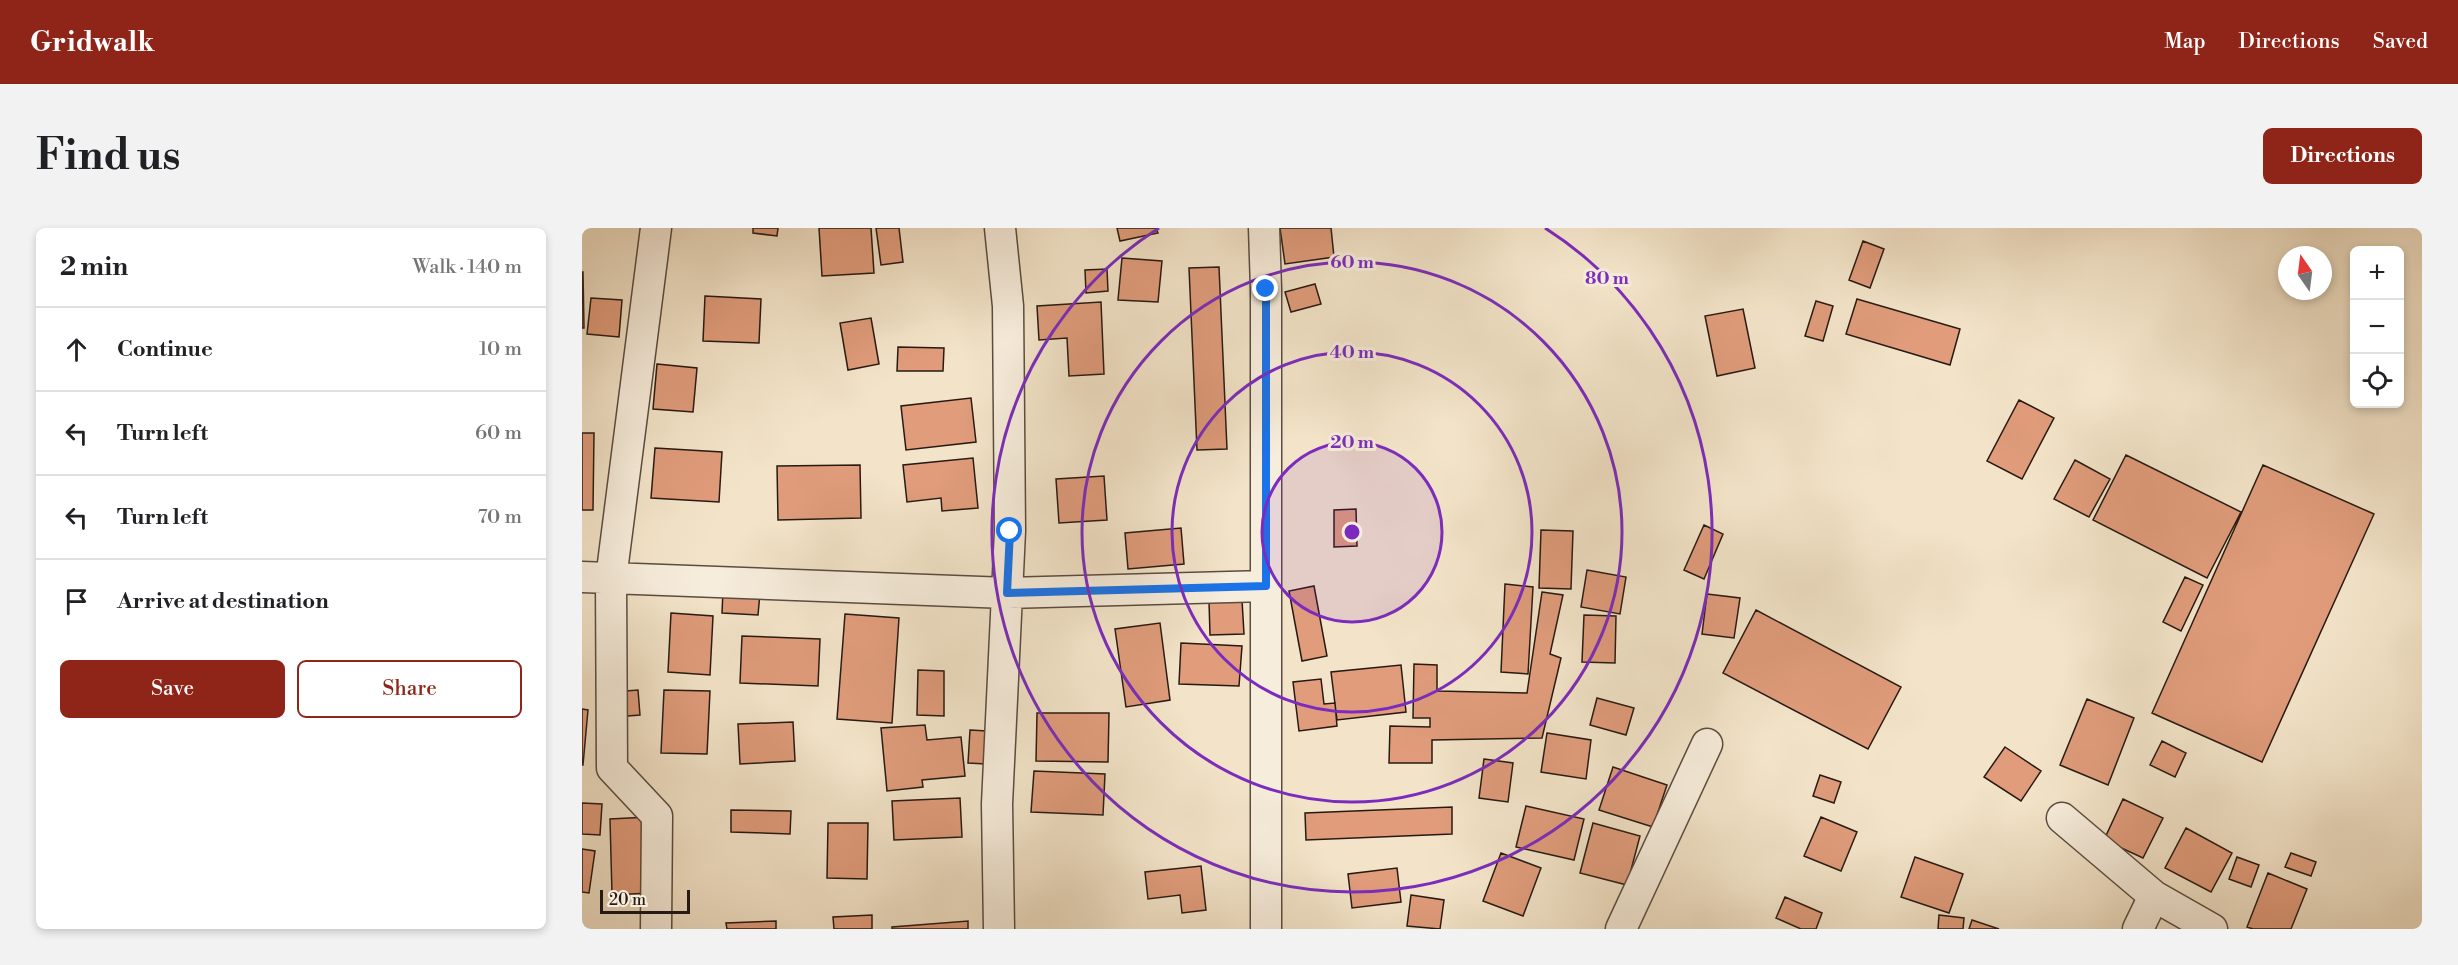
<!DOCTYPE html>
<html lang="en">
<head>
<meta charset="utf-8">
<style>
	:root { --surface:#fff; --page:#f2f2f2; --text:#202124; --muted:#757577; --line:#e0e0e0; --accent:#8f2418 }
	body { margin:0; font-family:"Libre Bodoni",serif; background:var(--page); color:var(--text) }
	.controls { position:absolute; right:18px; top:18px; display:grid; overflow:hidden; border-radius:9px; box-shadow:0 3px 9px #0003 }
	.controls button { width:54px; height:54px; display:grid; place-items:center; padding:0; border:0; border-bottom:2px solid var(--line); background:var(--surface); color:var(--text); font:30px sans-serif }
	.compass { position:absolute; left:1696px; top:18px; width:54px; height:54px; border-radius:50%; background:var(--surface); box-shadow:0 3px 9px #0003; rotate:346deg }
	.scale { position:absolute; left:18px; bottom:15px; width:90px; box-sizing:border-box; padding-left:6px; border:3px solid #271a14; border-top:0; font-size:16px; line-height:21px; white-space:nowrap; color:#271a14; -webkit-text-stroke:4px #f7eddc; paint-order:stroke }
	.stop { position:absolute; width:18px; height:18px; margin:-14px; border:4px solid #1a73e8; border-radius:50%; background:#fff }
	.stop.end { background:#1a73e8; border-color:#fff; box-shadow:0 2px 6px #0008 }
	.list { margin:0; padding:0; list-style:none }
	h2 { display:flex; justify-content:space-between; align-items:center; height:78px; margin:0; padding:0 24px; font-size:26px }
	h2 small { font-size:20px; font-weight:400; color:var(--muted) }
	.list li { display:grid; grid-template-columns:39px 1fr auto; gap:18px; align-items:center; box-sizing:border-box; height:84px; padding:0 24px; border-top:2px solid var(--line) }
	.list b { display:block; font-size:22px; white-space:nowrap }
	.list em { font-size:20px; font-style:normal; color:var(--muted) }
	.actions { display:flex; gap:12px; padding:18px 24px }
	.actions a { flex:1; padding:14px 0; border:2px solid var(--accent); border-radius:9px; text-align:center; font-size:21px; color:var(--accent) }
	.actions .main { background:var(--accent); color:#fff }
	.icon { flex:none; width:33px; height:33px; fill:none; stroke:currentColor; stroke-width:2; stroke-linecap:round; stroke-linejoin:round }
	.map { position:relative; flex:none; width:1840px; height:701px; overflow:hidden; border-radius:9px }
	header { display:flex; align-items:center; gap:36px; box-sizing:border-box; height:84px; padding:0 30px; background:var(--accent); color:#fff }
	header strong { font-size:28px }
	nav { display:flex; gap:33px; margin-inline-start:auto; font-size:21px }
	.intro { display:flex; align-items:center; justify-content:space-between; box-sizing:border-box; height:144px; padding:0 36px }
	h1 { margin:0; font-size:42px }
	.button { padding:15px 27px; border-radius:9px; background:var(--accent); color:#fff; font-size:21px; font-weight:700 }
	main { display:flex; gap:36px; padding:0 36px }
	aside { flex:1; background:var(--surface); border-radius:9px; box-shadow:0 3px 9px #0003 }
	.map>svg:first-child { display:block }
	.building { fill:#e09c7b; stroke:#271a14; stroke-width:1.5 }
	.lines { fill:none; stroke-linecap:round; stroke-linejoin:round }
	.minor-casing { stroke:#5a4c41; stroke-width:33 }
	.minor { stroke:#f7eddc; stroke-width:30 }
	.route { stroke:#1a73e8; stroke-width:8 }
	.ring { fill:none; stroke:#7b2cbf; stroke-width:3 }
	.centre { fill:#7b2cbf; stroke:#f7eddc; stroke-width:3 }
	.ring-label { font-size:18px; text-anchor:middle; font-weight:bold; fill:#7b2cbf; stroke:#f7eddc; stroke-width:6; stroke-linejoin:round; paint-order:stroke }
</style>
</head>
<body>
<header>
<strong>Gridwalk</strong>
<nav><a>Map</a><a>Directions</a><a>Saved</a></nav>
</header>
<div class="intro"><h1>Find us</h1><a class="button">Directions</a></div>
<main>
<aside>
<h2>2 min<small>Walk · 140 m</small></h2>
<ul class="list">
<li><svg class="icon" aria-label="ahead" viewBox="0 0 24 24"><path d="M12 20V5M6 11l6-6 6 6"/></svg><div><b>Continue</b></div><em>10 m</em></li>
<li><svg class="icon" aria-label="left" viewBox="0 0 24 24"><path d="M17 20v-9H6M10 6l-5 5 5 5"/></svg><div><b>Turn left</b></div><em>60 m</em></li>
<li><svg class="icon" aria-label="left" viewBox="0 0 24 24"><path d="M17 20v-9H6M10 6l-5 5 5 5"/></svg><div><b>Turn left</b></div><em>70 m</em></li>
<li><svg class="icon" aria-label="arrive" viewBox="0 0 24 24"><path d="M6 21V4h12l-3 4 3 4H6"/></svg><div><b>Arrive at destination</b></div></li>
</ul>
<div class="actions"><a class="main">Save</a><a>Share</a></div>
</aside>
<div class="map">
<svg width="1840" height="701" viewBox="0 0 1840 701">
	<rect width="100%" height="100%" fill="#f3e4c9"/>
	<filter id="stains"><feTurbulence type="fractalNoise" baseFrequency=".00333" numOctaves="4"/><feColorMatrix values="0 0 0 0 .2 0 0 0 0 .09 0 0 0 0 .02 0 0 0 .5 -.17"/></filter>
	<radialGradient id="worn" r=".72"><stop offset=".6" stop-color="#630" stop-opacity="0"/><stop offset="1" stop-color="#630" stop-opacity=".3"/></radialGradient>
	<!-- building -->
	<path class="building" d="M171 0H196L195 8 171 5Z
		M237 0H289L292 45 240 48Z
		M294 0H317L321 34 299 37Z
		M535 0H574L576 5 538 13Z
		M698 0H749L752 29 703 36Z
		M1281 13 1302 21 1288 60 1267 52Z
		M540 30 580 33 576 74 536 72Z
		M637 39 645 221 615 222 607 40Z
		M525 41 526 63 504 65 503 42Z
		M0 44H1L2 100H0Z
		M733 56 739 76 709 84 703 64Z
		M123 68 179 71 177 115 121 113Z
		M9 70 40 72 37 109 5 106Z
		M1275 71 1378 101 1368 137 1264 106Z
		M1234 73 1251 78 1241 113 1223 108Z
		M519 74 522 146 487 148 485 110 457 112 455 78Z
		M1161 81 1173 140 1135 148 1123 88Z
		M289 90 297 136 266 142 258 95Z
		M316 119 362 120 361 143H315Z
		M75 136 115 140 111 184 71 181Z
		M389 170 394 214 324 222 319 178Z
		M1437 172 1472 190 1440 251 1405 233Z
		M0 205H12L11 282H0Z
		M73 220 140 224 137 274 69 270Z
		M1544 227 1659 284 1625 350 1511 292Z
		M391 230 396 280 360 283 359 270 325 274 321 237Z
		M1493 232 1528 251 1507 289 1472 271Z
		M278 237 279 290 196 292 195 238Z
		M1681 237 1792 286 1680 534 1570 485Z
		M522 248 525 292 477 295 474 251Z
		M774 281 775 318 752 319V282Z
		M1122 297 1141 306 1122 351 1102 342Z
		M599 300 602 336 546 341 543 305Z
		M959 302 991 303 989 361 957 360Z
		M1005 342 1044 349 1038 386 999 379Z
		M1603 349 1621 357 1599 403 1581 394Z
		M923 356 951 359 946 446 919 444Z
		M732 358 745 428 720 433 707 363Z
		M141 363 178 365 176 387 140 385Z
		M960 364 981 367 968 426 979 430 960 510 850 512V535H807L808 498 848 499V490H831L832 436 855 437V463L945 465Z
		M1125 366 1158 370 1152 410 1120 406Z
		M660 372 662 406 628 407 627 373Z
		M1174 382 1319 459 1286 521 1141 445Z
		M89 385 131 388 128 447 86 444Z
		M263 386 317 390 310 495 255 491Z
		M1002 387 1034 388 1033 435 1000 434Z
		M578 395 588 472 544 479 533 401Z
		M160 408 238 411 236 458 158 455Z
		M599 415 660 418 657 458 597 456Z
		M819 437 824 484 755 492 749 444Z
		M336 442 362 443V488L335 487Z
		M739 451 742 476 753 475 755 498 717 503 711 454Z
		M56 462 58 487 33 489 31 464Z
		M82 462 128 463 125 526 79 525Z
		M1015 470 1052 480 1044 507 1008 497Z
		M1505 471 1552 490 1526 557 1478 537Z
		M0 481 6 482 1 537H0Z
		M455 485H527L526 534 454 533Z
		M211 494 213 533 158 536 156 496Z
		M343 497 345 512 379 509 383 548 340 552 341 559 305 563 299 500Z
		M388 502 405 503 404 536 386 535Z
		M965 505 1009 512 1004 551 959 544Z
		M1580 513 1604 525 1593 549 1568 537Z
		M1423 519 1459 543 1439 573 1402 549Z
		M902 531 931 535 926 574 897 570Z
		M1031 539 1085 557 1071 599 1017 582Z
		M452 543 523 546 521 587 449 584Z
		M1238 547 1259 554 1252 575 1231 568Z
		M378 570 380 609 312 612 310 573Z
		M1541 571 1581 590 1561 630 1522 612Z
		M0 575 20 576 18 607 0 606Z
		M944 578 1002 591 992 632 934 619Z
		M870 579V606L724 612 723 585Z
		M149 582 209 583 208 606 149 604Z
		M66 589 68 665 30 667 28 591Z
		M1239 589 1275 604 1259 643 1222 628Z
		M246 595H286L285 651 245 650Z
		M1011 595 1058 608 1045 657 998 645Z
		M1604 600 1650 625 1629 664 1583 640Z
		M0 621 13 623 7 665 0 664Z
		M919 625 959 640 941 688 901 673Z
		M1709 625 1734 634 1729 648 1703 639Z
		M1333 629 1381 646 1367 685 1319 669Z
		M1655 629 1677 637 1669 659 1647 651Z
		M619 638 624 682 600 685 598 667 566 671 563 644Z
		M815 640 819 674 770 680 766 646Z
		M1686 645 1725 661 1709 701H1671L1665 699Z
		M829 667 862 672 858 701 825 698Z
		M1203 669 1240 685 1234 701H1219L1194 690Z
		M290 687V701H252L251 689Z
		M1357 687 1382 690 1381 701H1356Z
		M1390 692 1417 701H1387Z
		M194 693V701H145L144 695Z
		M386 693V701H310V699Z"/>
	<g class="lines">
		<defs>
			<path id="minor" d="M74 0 29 351 30 540 75 588 74 701
				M682 0 684 61V701
				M0 349 425 365 684 358
				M1480 590 1572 668 1630 701
				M417 701 415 576 428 303 426 78 418 0
				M1039 701 1125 516
				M1556 701 1572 668"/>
		</defs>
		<!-- minor casing -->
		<use href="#minor" class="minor-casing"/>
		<!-- minor -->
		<use href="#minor" class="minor"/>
	</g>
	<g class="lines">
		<!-- route -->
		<path class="route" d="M428 303 425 365 684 358V61"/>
	</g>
	<!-- distance rings -->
	<circle cx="770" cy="304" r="90" fill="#7b2cbf" fill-opacity=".12"/>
	<g class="ring">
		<circle cx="770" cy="304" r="90"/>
		<circle cx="770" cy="304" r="180"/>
		<circle cx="770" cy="304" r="270"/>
		<path d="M963 0A360 360 0 1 1 577 0"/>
	</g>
	<circle cx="770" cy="304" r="9" class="centre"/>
	<g class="ring-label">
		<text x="770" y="40">60 m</text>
		<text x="1025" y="56">80 m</text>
		<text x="770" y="130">40 m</text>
		<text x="770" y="220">20 m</text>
	</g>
	<rect width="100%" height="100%" filter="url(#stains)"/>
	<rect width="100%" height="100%" fill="url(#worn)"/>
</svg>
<div class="controls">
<button>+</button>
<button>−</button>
<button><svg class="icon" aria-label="locate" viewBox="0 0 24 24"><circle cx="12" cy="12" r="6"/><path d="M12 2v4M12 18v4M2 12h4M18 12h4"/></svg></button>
</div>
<svg class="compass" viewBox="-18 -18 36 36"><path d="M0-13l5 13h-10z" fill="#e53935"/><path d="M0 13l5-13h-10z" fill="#757577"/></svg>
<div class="scale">20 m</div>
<div class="stop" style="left:428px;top:303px"></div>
<div class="stop end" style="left:684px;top:61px"></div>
</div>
</main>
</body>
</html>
